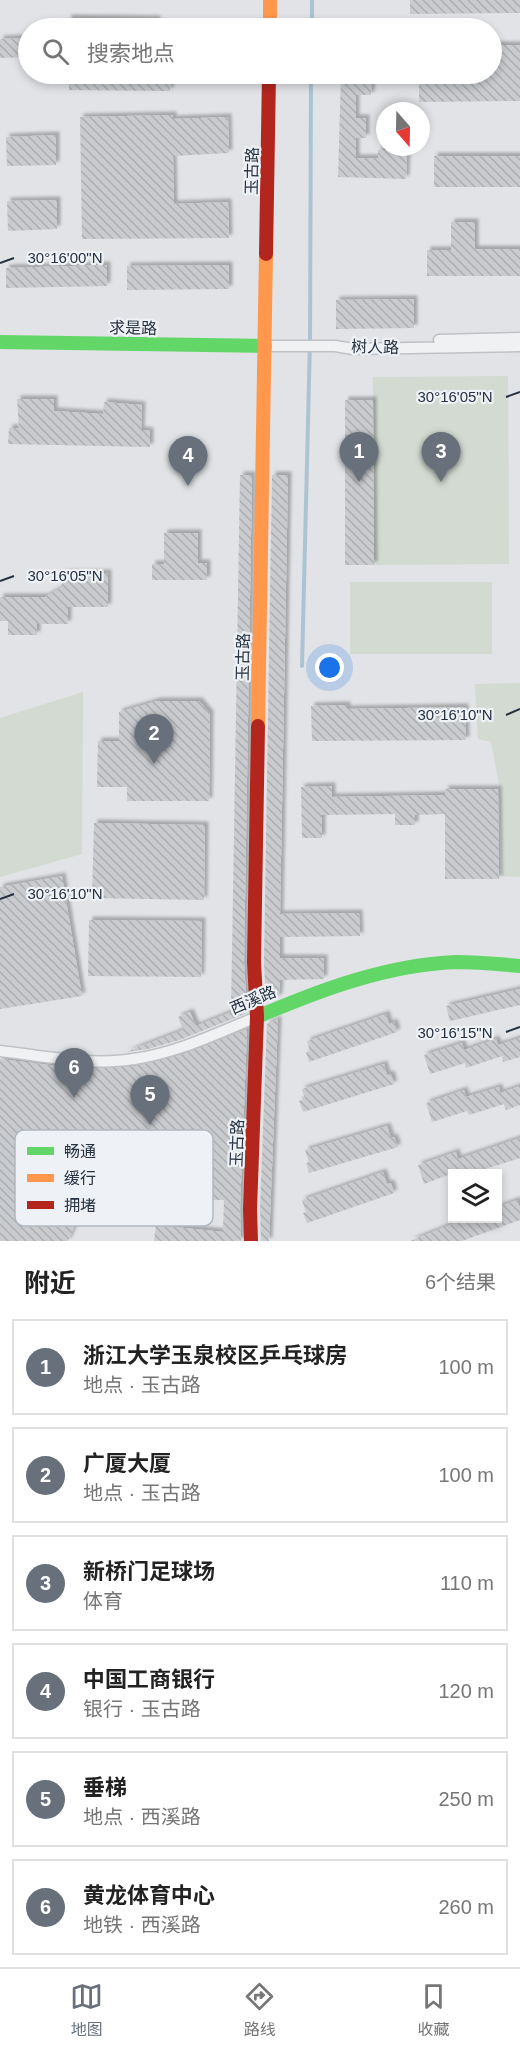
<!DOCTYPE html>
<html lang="zh">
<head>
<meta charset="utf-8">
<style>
	:root { --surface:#fff; --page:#f2f2f2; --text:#222; --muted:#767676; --line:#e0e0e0; --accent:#67707b }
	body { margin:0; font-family:Arial,"Noto Sans SC",sans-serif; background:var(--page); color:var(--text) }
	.controls { position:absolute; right:18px; bottom:18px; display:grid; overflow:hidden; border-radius:0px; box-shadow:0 3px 9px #0003 }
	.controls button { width:54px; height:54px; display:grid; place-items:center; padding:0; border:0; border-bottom:2px solid var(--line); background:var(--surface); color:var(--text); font:30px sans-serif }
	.compass { position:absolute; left:376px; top:102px; width:54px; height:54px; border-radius:50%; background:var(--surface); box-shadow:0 3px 9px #0003; rotate:160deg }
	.you { position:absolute; left:330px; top:668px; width:21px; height:21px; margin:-15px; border:4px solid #fff; border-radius:50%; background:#1a73e8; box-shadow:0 0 0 9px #1a73e833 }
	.badge { display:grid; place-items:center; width:39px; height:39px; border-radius:50%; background:var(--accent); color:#fff; font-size:20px; font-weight:700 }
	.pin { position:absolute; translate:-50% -50px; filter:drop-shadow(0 2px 3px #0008) }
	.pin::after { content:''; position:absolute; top:32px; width:21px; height:18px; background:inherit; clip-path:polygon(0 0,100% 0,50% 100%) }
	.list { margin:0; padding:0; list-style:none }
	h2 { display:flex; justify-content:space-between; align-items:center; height:78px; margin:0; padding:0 24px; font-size:26px }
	h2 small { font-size:20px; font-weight:400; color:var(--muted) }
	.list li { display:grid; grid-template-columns:39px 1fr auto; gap:18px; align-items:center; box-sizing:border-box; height:96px; margin:0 12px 12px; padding:0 12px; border:2px solid var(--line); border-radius:0px }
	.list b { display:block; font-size:22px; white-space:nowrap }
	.list p { margin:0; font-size:20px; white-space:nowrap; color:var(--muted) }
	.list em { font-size:20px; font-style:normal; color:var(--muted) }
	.icon { flex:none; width:33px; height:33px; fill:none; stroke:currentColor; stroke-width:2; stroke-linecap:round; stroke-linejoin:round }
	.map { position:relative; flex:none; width:520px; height:1241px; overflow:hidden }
	.search { position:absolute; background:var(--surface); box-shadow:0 3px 9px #0003; left:18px; right:18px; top:18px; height:66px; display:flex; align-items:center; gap:15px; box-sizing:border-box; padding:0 21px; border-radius:33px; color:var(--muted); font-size:22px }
	.sheet { height:726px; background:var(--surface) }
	nav { display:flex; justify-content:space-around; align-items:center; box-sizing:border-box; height:84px; border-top:2px solid var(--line); background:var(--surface); font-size:16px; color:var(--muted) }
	nav a { display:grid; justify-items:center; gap:3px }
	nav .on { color:var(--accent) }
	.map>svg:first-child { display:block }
	.green { fill:#d2dad1 }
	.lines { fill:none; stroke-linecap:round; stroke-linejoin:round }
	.stream { stroke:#acc3d4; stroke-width:4 }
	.building { fill:url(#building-back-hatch); filter:url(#shadow) }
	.street-casing { stroke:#bfc1c4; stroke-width:13 }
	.street { stroke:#f0f1f3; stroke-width:10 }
	.fast { stroke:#63d668; stroke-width:14 }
	.slow { stroke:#ff974d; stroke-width:14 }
	.jam { stroke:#b3261e; stroke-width:14 }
	.ticks { fill:none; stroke:#263241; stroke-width:2 }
	.labels { text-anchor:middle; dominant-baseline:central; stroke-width:4.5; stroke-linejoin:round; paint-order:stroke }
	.street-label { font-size:16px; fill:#263241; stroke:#eef2f6 }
	.key { fill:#eef2f6; stroke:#b2b8c0; stroke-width:1.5 }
	.key-label { font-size:16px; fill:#263241 }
	.ticks-label { font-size:15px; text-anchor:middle; fill:#263241; stroke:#eef2f6; stroke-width:4.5; stroke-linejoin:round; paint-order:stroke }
</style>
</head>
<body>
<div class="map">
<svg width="520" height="1241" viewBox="0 0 520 1241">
	<defs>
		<pattern id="building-back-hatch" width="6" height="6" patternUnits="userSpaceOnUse" patternTransform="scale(1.5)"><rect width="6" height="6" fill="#c9cbce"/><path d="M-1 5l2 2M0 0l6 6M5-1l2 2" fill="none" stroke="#acafb2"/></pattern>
		<filter id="shadow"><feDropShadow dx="3.5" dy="-3.5" stdDeviation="1.5" flood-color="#0004"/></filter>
	</defs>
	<rect width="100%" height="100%" fill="#e1e3e6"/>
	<!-- green -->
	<path class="green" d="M508 376 509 564 374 565 373 377Z
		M350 582H492V654H350Z
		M520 683V877L502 876 499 784 491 742 478 739 475 684Z
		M83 692 82 854 0 877V718Z"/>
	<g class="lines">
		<!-- stream -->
		<path class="stream" d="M312 28V0
			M302 666 310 341 311 74"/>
	</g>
	<!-- building -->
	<path class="building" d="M410 0H520V13L410 14Z
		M68 18 157 19V28H68Z
		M28 38V57L0 58V39Z
		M492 45H520V101L419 102V74H492Z
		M69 74H171L170 91 69 90Z
		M341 75H372L371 95H356V118H366V138H356V158H378V150H407L406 179 338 177Z
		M173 115V119L228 117 229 153 173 156 174 204 228 202 229 238 82 239 80 117Z
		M56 135V165L7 166 6 137Z
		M434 156H520V187H434Z
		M57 200V229L8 231 7 201Z
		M451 222H475V249H520V276H427V250H451Z
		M107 265V286L6 288V268Z
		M229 265V289L127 290V266Z
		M414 299V328L336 329V300Z
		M17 399H54V411L103 414 104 402 142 405 141 430 150 431V447L8 444 9 428H19Z
		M345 400H373L374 565H345Z
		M240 475H252L244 962 247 1013 179 1040 148 1049 126 1052 183 1030 178 1017 190 1012 196 1026 231 1012Z
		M272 475H288L280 914 359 913 360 936 280 937V958H324V979L280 980 279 997 266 1003 264 962Z
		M164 533H198V563H207V580H152V564H164Z
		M62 573H108V607H68V624H37V635H8V621H0V597H45L62 587Z
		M157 701H199L210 714 209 801H127V787H97L98 741H119V712Z
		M347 705V709L465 707 466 740 312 741 311 706Z
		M332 786V797L445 795V789H498L499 879H445V814L415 815V825H395V814L322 815V838H302L301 787Z
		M94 823 205 825 204 900 92 898Z
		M62 876 82 996 0 1009V887Z
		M89 920 202 921 201 977 88 976Z
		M520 989V1005L450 1021 446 1006Z
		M386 1014 389 1024 394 1022 397 1032 309 1062 306 1052 310 1051 307 1041Z
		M278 1019 269 1241H261L260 1209 267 1024Z
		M247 1029 240 1209 241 1241H154L156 1225 223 1232 224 1200 153 1199 154 1174 130 1140 121 1216 81 1212 68 1241H0V1059L74 1068 76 1072 84 1068 135 1066 184 1054Z
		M520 1038V1057L503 1062 502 1056 466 1068 465 1063 430 1074 424 1055 462 1043 464 1050 496 1039 498 1045Z
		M384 1064 387 1075 391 1074 394 1084 303 1112 299 1101 305 1099 302 1089Z
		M520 1086V1105L506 1110 504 1104 469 1115 467 1111 432 1122 426 1103 464 1090 466 1097 499 1087 500 1093Z
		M387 1126 391 1138 394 1137 398 1147 309 1173 306 1163 309 1162 305 1150Z
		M520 1138V1158L472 1173H453L424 1184 418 1165 456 1152 458 1159Z
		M383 1172 387 1184 391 1183 394 1193 307 1223 303 1213 306 1212 302 1200Z
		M517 1200 520 1208V1220L462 1241H410L467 1218H498V1207Z"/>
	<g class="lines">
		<defs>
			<path id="street" d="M439 340 520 338
				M265 346H335L353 349 520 346
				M0 1051C44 1056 90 1066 134 1059 177 1053 217 1033 257 1017"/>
		</defs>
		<!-- street casing -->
		<use href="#street" class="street-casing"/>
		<!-- street -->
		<use href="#street" class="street"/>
		<!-- fast -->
		<path class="fast" d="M0 342 265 346
			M257 1017C320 990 386 965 456 962 477 962 499 964 520 966"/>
		<!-- slow -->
		<path class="slow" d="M270 0V28
			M258 726 266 254"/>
		<!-- jam -->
		<path class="jam" d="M266 254 269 74
			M251 1241 250 1209 257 1017 254 962 258 726"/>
	</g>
	<!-- ticks -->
	<path class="ticks" d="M0 263 14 258M506 397 520 392M0 581 14 576M506 715 520 709M0 899 14 894M506 1032 520 1027"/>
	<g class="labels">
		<!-- street labels -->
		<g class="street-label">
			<text transform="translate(252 171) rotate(-89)">玉古路</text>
			<text transform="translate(133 328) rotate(1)">求是路</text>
			<text transform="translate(375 347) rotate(1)">树人路</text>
			<text transform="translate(243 657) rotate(-89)">玉古路</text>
			<text transform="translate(253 1000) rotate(-23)">西溪路</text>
			<text transform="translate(237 1143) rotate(-88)">玉古路</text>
		</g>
	</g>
	<!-- legend -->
	<rect x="15" y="1130" width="198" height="96" rx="9" class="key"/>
	<rect x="27" y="1147" width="27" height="8" fill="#63d668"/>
	<rect x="27" y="1174" width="27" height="8" fill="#ff974d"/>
	<rect x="27" y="1201" width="27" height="8" fill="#b3261e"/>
	<g class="key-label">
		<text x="64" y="1157">畅通</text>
		<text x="64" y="1184">缓行</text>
		<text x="64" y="1211">拥堵</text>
	</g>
	<g class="ticks-label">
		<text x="65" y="263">30°16'00"N</text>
		<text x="455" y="402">30°16'05"N</text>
		<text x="65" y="581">30°16'05"N</text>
		<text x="455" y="720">30°16'10"N</text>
		<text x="65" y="899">30°16'10"N</text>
		<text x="455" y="1038">30°16'15"N</text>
	</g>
</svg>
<div class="controls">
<button><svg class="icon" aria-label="layers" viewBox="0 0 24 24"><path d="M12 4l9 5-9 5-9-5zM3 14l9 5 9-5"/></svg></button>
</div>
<svg class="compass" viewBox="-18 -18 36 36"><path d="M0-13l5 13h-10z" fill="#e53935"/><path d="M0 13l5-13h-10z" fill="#767676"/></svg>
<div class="you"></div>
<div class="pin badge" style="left:359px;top:482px">1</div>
<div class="pin badge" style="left:154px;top:764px">2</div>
<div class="pin badge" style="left:441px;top:482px">3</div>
<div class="pin badge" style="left:188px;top:486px">4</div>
<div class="pin badge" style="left:150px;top:1125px">5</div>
<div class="pin badge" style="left:74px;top:1098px">6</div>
<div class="search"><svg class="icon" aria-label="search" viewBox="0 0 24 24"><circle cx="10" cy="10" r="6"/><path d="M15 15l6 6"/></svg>搜索地点</div>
</div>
<section class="sheet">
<h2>附近<small>6个结果</small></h2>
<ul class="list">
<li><span class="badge">1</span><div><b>浙江大学玉泉校区乒乓球房</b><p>地点 · 玉古路</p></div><em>100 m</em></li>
<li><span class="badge">2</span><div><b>广厦大厦</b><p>地点 · 玉古路</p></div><em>100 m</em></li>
<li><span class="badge">3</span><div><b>新桥门足球场</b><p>体育</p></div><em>110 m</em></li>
<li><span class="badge">4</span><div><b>中国工商银行</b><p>银行 · 玉古路</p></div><em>120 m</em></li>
<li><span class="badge">5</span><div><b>垂梯</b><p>地点 · 西溪路</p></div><em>250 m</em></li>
<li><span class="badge">6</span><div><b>黄龙体育中心</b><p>地铁 · 西溪路</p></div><em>260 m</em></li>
</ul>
</section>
<nav>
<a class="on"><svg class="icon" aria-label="map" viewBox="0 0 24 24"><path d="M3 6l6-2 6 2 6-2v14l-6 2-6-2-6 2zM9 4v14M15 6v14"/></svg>地图</a>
<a><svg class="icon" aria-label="directions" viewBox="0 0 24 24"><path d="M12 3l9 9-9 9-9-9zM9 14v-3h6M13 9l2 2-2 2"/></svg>路线</a>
<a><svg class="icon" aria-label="saved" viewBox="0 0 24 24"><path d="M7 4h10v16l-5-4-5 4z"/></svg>收藏</a>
</nav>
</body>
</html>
